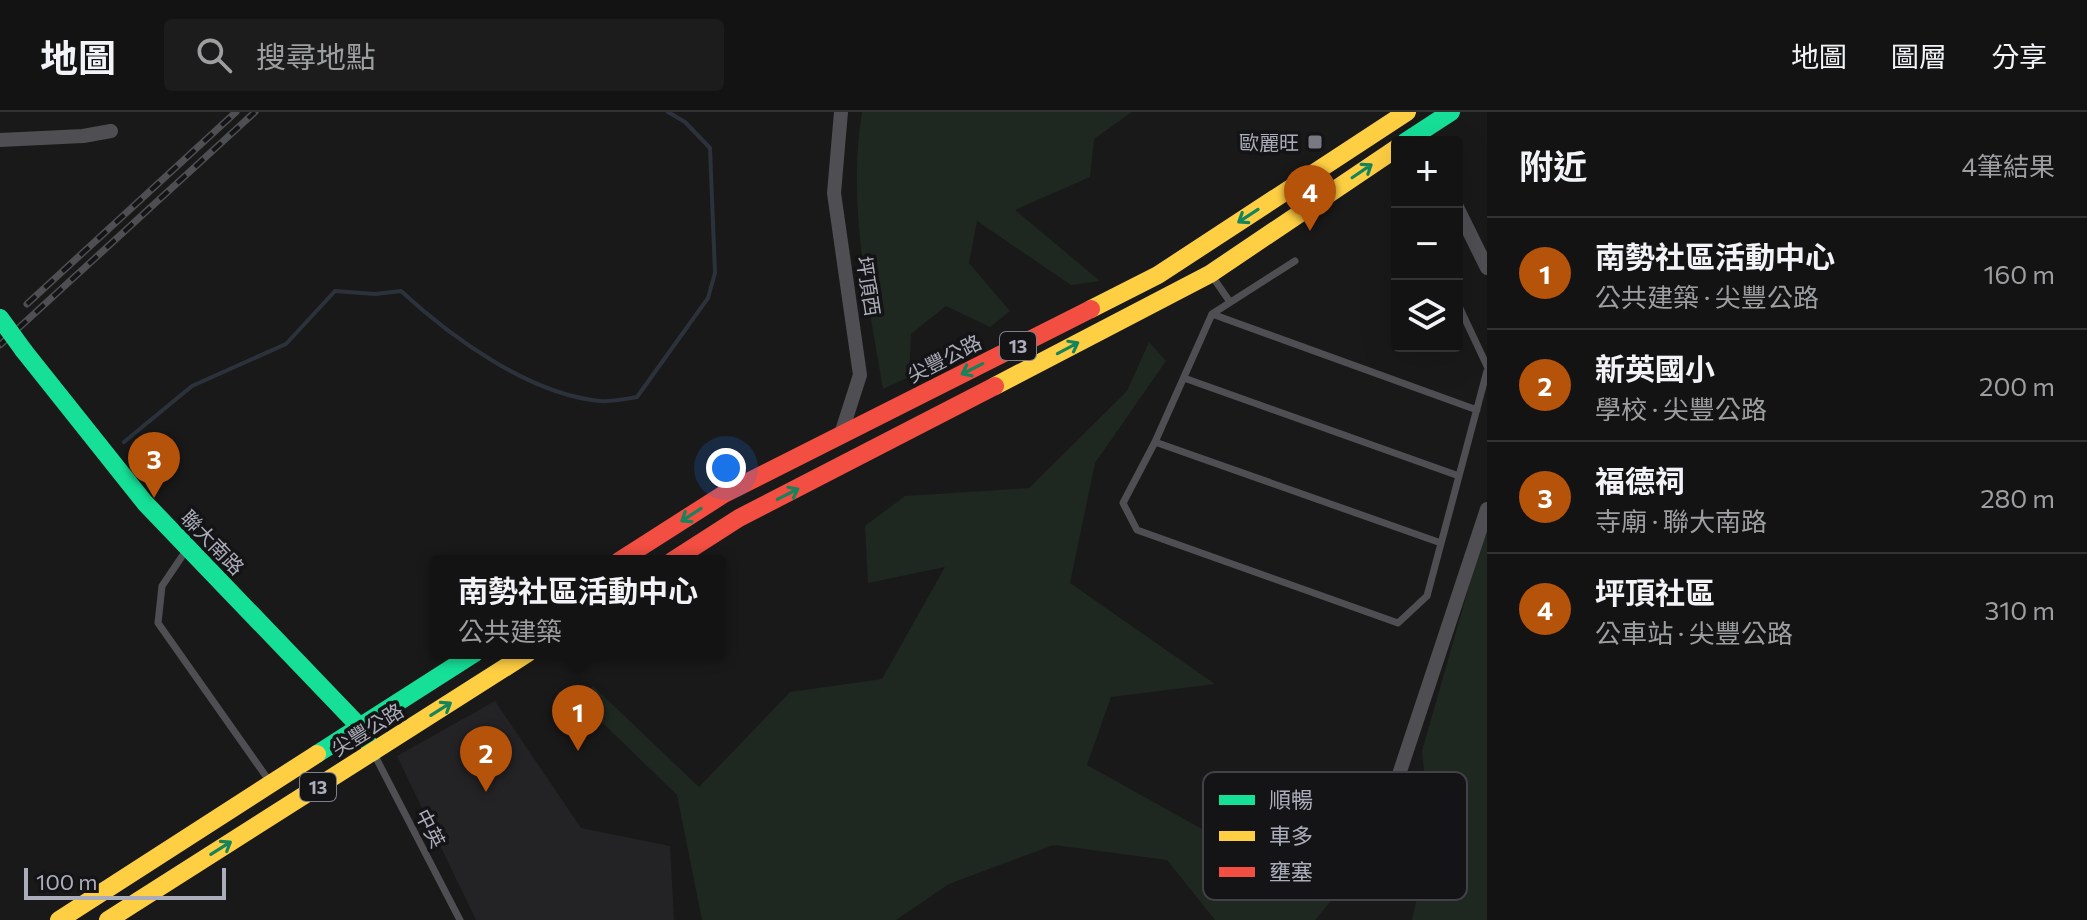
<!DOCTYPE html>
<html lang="zh-TW">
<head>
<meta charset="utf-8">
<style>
	:root { --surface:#131313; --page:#1c1c1c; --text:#f1f3f6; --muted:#9d9ea0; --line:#323233; --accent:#b45309 }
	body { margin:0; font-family:Commissioner,"Noto Sans TC",sans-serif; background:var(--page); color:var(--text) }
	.controls { position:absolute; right:24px; top:24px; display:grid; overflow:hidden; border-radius:8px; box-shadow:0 8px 32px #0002 }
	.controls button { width:72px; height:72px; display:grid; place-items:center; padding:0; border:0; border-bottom:2px solid var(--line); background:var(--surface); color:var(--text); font:40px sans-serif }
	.scale { position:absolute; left:24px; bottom:20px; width:202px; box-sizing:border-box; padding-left:8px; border:4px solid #abadba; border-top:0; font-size:22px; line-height:28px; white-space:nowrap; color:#abadba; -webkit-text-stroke:6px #141315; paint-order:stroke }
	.you { position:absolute; left:726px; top:356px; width:28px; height:28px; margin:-20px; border:6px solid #fff; border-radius:50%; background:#1a73e8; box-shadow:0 0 0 12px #1a73e833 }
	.badge { display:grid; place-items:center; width:52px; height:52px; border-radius:50%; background:var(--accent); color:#fff; font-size:26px; font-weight:700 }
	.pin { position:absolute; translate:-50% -66px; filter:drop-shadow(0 2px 4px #0008) }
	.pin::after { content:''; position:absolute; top:42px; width:28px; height:24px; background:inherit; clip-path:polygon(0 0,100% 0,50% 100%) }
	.popup { position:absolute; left:430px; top:443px; width:296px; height:104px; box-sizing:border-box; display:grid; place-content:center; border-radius:8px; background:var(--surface); filter:drop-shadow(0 2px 6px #0005); font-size:26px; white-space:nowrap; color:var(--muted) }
	.popup b { font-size:30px; color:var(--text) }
	.popup::after { content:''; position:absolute; left:50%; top:100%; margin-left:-16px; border:16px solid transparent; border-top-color:var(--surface) }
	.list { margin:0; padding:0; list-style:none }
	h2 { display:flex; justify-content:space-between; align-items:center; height:104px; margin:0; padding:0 32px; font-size:34px }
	h2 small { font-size:26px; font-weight:400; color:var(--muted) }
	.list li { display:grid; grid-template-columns:52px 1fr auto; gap:24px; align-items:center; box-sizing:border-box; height:112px; padding:0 32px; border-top:2px solid var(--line) }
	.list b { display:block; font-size:30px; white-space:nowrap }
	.list p { margin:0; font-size:26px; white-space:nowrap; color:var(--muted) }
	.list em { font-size:26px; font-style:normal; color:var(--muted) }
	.icon { flex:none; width:44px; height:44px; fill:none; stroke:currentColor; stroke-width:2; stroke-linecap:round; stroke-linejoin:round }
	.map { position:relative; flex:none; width:1487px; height:808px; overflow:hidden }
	header { display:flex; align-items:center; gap:48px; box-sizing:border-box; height:112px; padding:0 40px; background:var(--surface); border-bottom:2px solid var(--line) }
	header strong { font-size:38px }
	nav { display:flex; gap:44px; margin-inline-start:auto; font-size:28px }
	.search { width:560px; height:72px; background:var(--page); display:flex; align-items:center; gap:20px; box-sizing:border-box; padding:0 28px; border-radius:8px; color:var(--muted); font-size:30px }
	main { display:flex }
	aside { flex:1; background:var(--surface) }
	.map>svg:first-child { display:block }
	.built { fill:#232325 }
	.green { fill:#1f2721 }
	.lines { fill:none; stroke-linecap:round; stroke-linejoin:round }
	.stream { stroke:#2c323c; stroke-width:4 }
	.lane { stroke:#4f4f53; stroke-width:7 }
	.street { stroke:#4f4f53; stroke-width:14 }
	.fast { stroke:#16e098; stroke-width:18 }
	.slow { stroke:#ffcf43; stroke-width:18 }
	.jam { stroke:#f24e42; stroke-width:18 }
	.rail-casing { stroke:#4e4f52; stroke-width:7 }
	.rail { stroke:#141315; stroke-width:4; stroke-dasharray:12; stroke-linecap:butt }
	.fast-bridge { stroke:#16e098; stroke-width:18 }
	.oneway { stroke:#15845d }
	.poi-dot { fill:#787982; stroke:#141315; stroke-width:3 }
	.labels { text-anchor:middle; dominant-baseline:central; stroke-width:7; stroke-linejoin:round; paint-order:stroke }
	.shield { fill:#141315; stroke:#7e7f88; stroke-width:2 }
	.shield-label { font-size:18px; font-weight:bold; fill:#abadba }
	.poi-label { font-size:20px; fill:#abadba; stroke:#141315; text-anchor:end }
	.street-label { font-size:20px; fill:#abadba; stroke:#141315 }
	.key { fill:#141315; stroke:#414147; stroke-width:2 }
	.key-label { font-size:22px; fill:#abadba }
</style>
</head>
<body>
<header>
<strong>地圖</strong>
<div class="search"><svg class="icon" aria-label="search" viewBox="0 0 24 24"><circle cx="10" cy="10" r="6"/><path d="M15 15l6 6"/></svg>搜尋地點</div>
<nav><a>地圖</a><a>圖層</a><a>分享</a></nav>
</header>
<main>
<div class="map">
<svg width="1487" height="808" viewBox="0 0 1487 808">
	<rect width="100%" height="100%" fill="#191919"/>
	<!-- built -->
	<path class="built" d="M495 589 581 716 670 734 674 808H476L397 644Z"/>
	<!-- green -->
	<path class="green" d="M862 0H1132L1094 27 1090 65 1015 98 1100 169 1071 173 977 109 969 151 1010 199 990 215 946 194 911 222 909 265 883 277C868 187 847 90 862 0Z
		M1149 230 1166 249 1095 351 1070 471 1215 572 1111 585 1087 653 1331 789 1315 808H1215L1167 748 1054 733 949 772 896 808H702L677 683 584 593 593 574 699 675 790 580 882 567 945 455 868 471 865 414 905 384 1029 376 1127 279Z
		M1487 411V808H1412L1431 723 1422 639Z"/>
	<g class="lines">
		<!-- stream -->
		<path class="stream" d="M124 330 192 274 286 232 335 179 375 182 401 179C452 226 529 282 600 289 612 290 625 287 637 285L708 186 715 161 710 36 685 10 668 0"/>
		<!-- lane -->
		<path class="lane" d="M1295 149 1212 202 1155 330 1123 391 1137 418 1398 511 1427 484 1487 259
			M1212 164 1230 190
			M1457 190 1487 254
			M1212 202 1477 298
			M1184 266 1459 364
			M1155 330 1441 431
			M187 437 162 474 158 511 270 670
			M374 642 460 808"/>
		<!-- street -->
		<path class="street" d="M0 28 83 24 111 19
			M1457 95 1487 156
			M841 322 860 263 834 81 841 0
			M1361 777 1487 397"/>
		<!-- fast -->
		<path class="fast" d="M1405 30 1451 0
			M24 239 145 391 360 615 373 640
			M317 642 475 541"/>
		<!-- slow -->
		<path class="slow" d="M1091 197 1158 163 1407 0
			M995 274 1210 162 1397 36
			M59 808 317 642
			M108 808 528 541"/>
		<!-- jam -->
		<path class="jam" d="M619 449 724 382 1091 197
			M672 449 739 406 995 274"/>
		<defs>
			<path id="rail" d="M27 192 236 0
				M0 233 255 0"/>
		</defs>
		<!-- rail casing -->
		<use href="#rail" class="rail-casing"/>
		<!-- rail -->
		<use href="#rail" class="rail"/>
		<!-- fast-bridge -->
		<path class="fast-bridge" d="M0 206 24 239"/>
	</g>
	<!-- one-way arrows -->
	<defs><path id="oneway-shaft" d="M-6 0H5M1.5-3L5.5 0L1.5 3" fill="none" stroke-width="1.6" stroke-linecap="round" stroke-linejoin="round" transform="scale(2)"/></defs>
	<g class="oneway">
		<use href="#oneway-shaft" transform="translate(1362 59) rotate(-34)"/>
		<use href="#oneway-shaft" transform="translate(1248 104) rotate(147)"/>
		<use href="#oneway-shaft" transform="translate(1068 236) rotate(-28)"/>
		<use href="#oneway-shaft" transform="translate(972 257) rotate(153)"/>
		<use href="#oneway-shaft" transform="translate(788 382) rotate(-27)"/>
		<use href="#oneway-shaft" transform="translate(691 403) rotate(147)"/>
		<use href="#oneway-shaft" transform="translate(441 597) rotate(-32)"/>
		<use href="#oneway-shaft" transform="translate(221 736) rotate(-32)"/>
	</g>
	<!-- markers -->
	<rect class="poi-dot" x="1307" y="22" width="16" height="16" rx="4"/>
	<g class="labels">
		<!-- shield labels -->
		<g class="shield">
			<rect x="1000" y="220" width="36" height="28" rx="6"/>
			<rect x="300" y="661" width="36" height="28" rx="6"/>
		</g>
		<g class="shield-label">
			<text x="1018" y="234">13</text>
			<text x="318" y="675">13</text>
		</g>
		<!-- poi labels -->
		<g class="poi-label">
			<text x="1299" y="30">歐麗旺</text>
		</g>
		<!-- street labels -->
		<g class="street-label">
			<text transform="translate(869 174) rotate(81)">坪頂西</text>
			<text transform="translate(944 246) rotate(-27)">尖豐公路</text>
			<text transform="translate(213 430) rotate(46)">聯大南路</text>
			<text transform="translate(367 617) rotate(-32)">尖豐公路</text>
			<text transform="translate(431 716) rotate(63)">中英</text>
		</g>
	</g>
	<!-- legend -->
	<rect x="1203" y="660" width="264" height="128" rx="12" class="key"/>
	<rect x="1219" y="683" width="36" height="10" fill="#16e098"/>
	<rect x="1219" y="719" width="36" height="10" fill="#ffcf43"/>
	<rect x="1219" y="755" width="36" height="10" fill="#f24e42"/>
	<g class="key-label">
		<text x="1269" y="696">順暢</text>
		<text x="1269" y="732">車多</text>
		<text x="1269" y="768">壅塞</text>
	</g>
</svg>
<div class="controls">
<button>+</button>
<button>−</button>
<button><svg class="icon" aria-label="layers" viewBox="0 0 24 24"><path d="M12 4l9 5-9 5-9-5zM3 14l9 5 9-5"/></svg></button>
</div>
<div class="scale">100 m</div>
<div class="you"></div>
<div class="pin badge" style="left:578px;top:639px">1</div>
<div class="popup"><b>南勢社區活動中心</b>公共建築</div>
<div class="pin badge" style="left:486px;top:680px">2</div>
<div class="pin badge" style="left:154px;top:386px">3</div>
<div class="pin badge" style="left:1310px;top:119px">4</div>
</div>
<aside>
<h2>附近<small>4筆結果</small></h2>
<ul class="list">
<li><span class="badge">1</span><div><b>南勢社區活動中心</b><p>公共建築 · 尖豐公路</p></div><em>160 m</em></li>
<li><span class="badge">2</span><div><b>新英國小</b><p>學校 · 尖豐公路</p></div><em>200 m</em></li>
<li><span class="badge">3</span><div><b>福德祠</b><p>寺廟 · 聯大南路</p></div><em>280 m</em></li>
<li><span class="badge">4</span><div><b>坪頂社區</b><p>公車站 · 尖豐公路</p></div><em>310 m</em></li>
</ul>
</aside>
</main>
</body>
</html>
